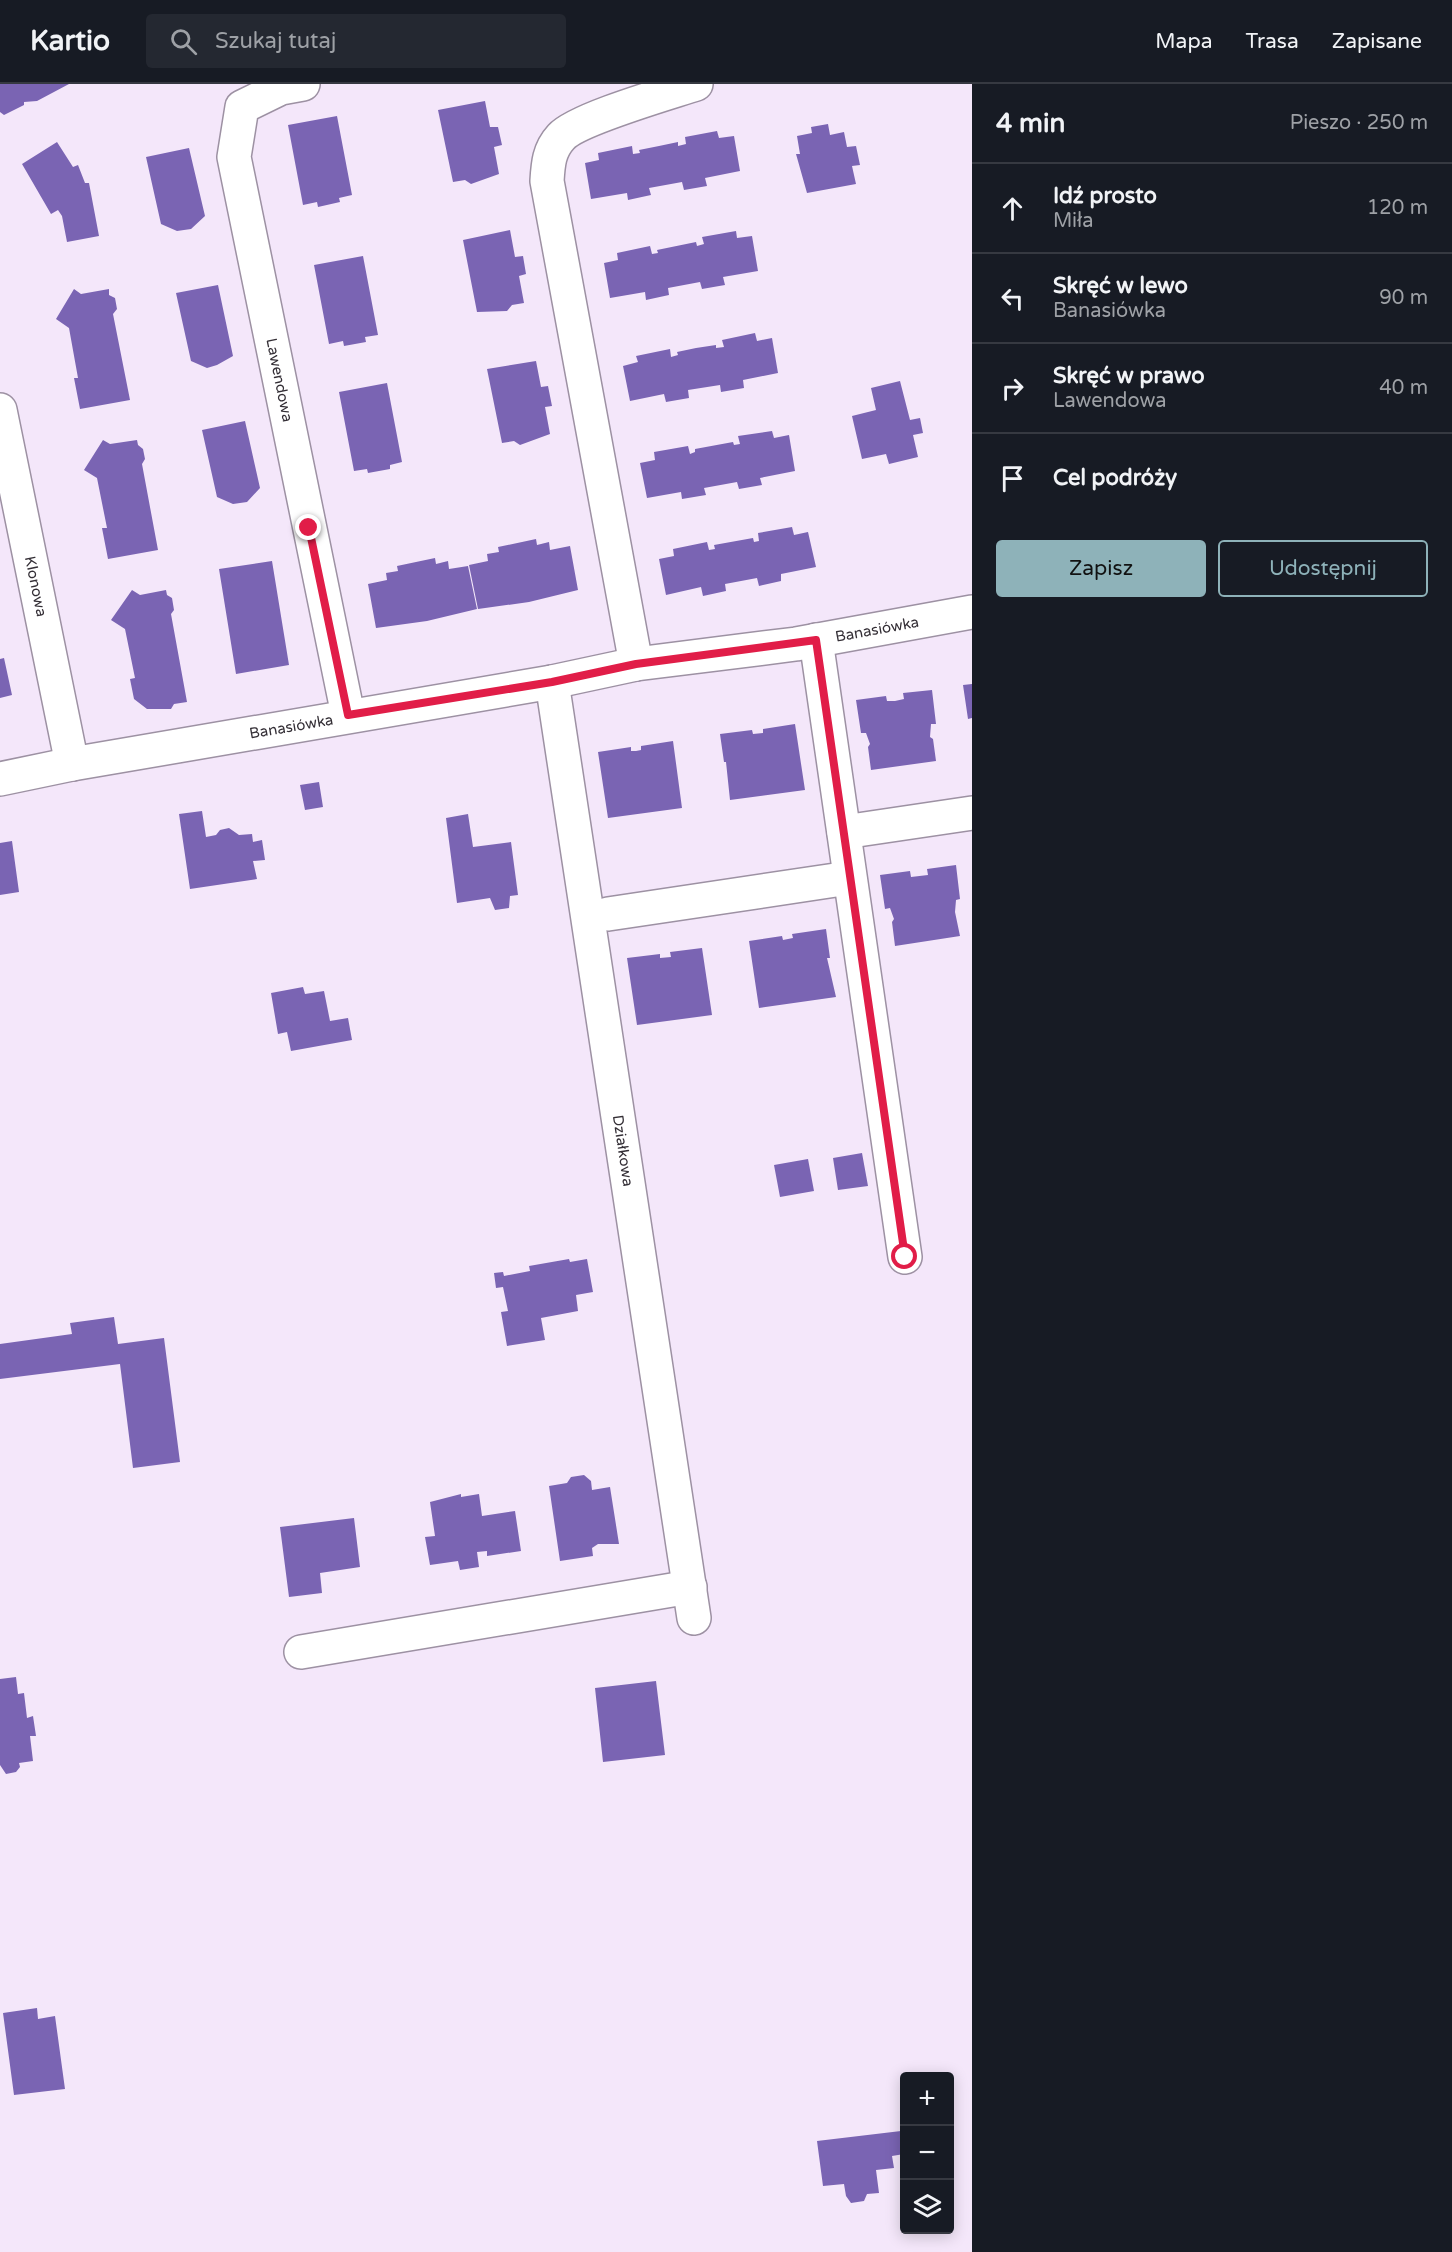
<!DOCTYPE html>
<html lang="pl">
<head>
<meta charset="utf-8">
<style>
	:root { --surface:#171b24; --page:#242831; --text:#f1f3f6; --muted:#9ea1a6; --line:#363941; --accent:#8eb2b9 }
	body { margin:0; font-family:"Varela Round",sans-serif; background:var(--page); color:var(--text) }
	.controls { position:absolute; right:18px; bottom:18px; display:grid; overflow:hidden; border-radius:6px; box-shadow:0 3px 15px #0003 }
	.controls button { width:54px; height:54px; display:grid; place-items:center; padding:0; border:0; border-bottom:2px solid var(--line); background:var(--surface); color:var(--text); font:30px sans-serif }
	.stop { position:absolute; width:18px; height:18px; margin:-14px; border:4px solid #e11d48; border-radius:50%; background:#fff }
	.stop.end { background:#e11d48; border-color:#fff; box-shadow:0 2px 6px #0008 }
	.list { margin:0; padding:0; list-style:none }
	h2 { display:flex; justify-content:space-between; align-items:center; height:78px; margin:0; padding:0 24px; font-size:26px }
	h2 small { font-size:20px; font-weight:400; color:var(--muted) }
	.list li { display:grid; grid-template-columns:39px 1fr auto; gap:18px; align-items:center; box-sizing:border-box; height:90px; padding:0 24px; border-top:2px solid var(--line) }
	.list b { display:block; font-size:22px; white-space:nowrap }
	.list p { margin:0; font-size:20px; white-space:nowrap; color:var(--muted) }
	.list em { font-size:20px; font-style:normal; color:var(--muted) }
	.actions { display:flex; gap:12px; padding:18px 24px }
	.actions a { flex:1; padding:14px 0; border:2px solid var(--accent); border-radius:6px; text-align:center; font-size:21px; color:var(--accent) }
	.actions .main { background:var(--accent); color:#111 }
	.icon { flex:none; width:33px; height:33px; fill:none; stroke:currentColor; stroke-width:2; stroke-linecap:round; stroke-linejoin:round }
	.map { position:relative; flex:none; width:972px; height:2168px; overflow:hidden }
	header { display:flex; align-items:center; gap:36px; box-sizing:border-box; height:84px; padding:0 30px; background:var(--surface); border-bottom:2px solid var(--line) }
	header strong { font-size:28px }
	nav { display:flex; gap:33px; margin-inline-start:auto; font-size:21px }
	.search { width:420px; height:54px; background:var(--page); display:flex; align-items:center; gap:15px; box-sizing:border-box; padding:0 21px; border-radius:6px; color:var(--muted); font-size:22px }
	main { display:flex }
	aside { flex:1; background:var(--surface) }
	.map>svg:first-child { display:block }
	.building { fill:#7a64b3 }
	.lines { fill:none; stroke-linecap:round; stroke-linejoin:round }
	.minor-casing { stroke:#9d91a3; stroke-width:36 }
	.minor { stroke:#fff; stroke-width:33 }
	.route { stroke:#e11d48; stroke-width:8 }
	.labels { text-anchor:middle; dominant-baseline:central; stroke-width:6; stroke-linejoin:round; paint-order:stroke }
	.street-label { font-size:15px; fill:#342f36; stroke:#f4e7fa }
</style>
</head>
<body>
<header>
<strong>Kartio</strong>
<div class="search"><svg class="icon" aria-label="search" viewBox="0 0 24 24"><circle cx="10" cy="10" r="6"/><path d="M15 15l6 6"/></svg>Szukaj tutaj</div>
<nav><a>Mapa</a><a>Trasa</a><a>Zapisane</a></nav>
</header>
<main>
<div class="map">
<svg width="972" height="2168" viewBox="0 0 972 2168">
	<rect width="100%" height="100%" fill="#f4e7fa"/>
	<!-- building -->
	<path class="building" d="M0 0H69L37 17 24 18V21L4 31 0 28Z
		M485 17 490 43H498L502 61 494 63 499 90 471 100 465 96 453 98 438 26Z
		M337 32 352 111 339 114 340 118 318 123 317 118 303 121 288 41Z
		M828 40 830 51 844 48 847 63 856 62 860 81 852 82 856 100 807 109 796 70H800L797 52 812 49 811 43Z
		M717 47 719 54 734 52 740 87 705 94 707 102 684 106 682 98 649 104 651 111 628 116 627 109 591 115 585 79 599 76 598 69 632 62 633 70 640 69 639 66 659 62 678 58V62L686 60 685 53Z
		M57 58 73 83 78 81 85 99H89L99 152 67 158 62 132 58 126 51 130 22 80Z
		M189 64 205 132 191 145 177 147 161 140 146 73Z
		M510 146 515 173 523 172 526 190 519 192 524 219 512 221 507 227 477 228 463 156Z
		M736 147 737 154 752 152 758 187 723 193 725 201 702 205 700 198 668 204 669 211 646 216 645 208 610 214 604 179 618 176 617 169 650 162 652 170 658 169 657 166 696 158 697 162 704 160 702 153Z
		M363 172 378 251 365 253 366 258 344 262 343 257 329 260 314 181Z
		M218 201 233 272 217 281 207 284 191 277 176 209Z
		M74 205 81 210 109 205V211L115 214 117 225 113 230 130 316 80 325 74 294H78L69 244 56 235Z
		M755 249 757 257 772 254 778 289 743 296 744 304 721 308 720 301 688 306 689 314 666 318 664 310 630 317 623 282 638 278 636 272 670 265 671 273 678 271 677 268 696 264 716 261V264L724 263 722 256Z
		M536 277 541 303 548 302 552 322 545 323 550 350 520 361 514 357 502 359 487 285Z
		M900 297 910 336 920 334 923 349 913 351 918 373 889 380 886 370 862 375 852 332 876 326 871 304Z
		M387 299 402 378 390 381V385L368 389 367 385 354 387 339 308Z
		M245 337 260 404 247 418 233 420 217 413 202 346Z
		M772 347 774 354 789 351 795 387 760 394 762 401 739 405 737 398 704 404 706 411 682 415 681 408 647 414 640 379 655 376 654 368 688 362 690 370 695 368V365L733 358 734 361 740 360 738 352Z
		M103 356 110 360 137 356 138 361 143 365 145 375 142 380 158 466 108 475 102 444H107L97 394 84 386Z
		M792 443 794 451 808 448 816 483 781 490V497L759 502 757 494 725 500 726 507 703 512 701 503 666 511 659 475 674 472 673 465 707 458 709 466 715 465 714 461 753 454 754 458 759 457 758 449Z
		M536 455 537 461 549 458 550 466 570 462 578 506 529 518 478 525 469 481 488 477 487 470 499 468 498 463Z
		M435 474 436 480 448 477 449 485 468 482 477 525 427 537 376 544 368 500 387 496 386 489 398 487 397 482Z
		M272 477 289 581 236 590 219 485Z
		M132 506 140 511 166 506 167 511 172 514 174 526 171 530 187 618 174 620 171 625H147L134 615 130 595 135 594 125 545 111 536Z
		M4 574 12 611 0 614V575Z
		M972 600V634L968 635 963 601Z
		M932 606 936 640H931L930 653 933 655 936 677 871 686 868 663 870 660 866 649H861L856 616 886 612 887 617H895L904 615 903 609Z
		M795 640 805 706 730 716 726 678H724L720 650 752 646 753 650 763 649V645Z
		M673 657 682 724 608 734 598 668 631 663V667H636L641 666V662Z
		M319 698 323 723 305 726 300 701Z
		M202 727 206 753 216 751 220 746 229 744 239 751 252 750 253 758 262 756 265 776 253 777 257 795 190 805 179 730Z
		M468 730 473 763 511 758 518 811 510 812 509 824 495 826 490 814 457 819 446 734Z
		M12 757 19 808 0 811V759Z
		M956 781 960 815 956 816 955 828 960 852 895 862 892 838 894 835 890 824 885 825 880 791 910 787 911 793 928 791 927 785Z
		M826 845 830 874H827L836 913 759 924 749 857 782 852 783 856 793 854 792 850Z
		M702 864 712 931 637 941 627 874 660 870V874L671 873 670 868Z
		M303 903 305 910 324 907 330 937 348 934 352 956 291 967 287 948 278 950 271 909Z
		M862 1069 868 1102 838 1106 833 1074Z
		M808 1075 814 1107 780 1113 774 1081Z
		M569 1175 570 1178 587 1175 593 1208 576 1211 578 1227 541 1234 545 1256 507 1262 501 1228 508 1227 503 1203 496 1204 494 1189 503 1188 504 1192 530 1187 529 1182Z
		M114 1233 118 1260 164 1254 180 1378 133 1384 120 1280 0 1295V1260L72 1250 70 1239Z
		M584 1391 591 1397 592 1406 610 1403 619 1460H598L592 1464 593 1472 560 1477 549 1402 567 1399 571 1393Z
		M461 1410V1413L479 1410 482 1432 515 1427 521 1467 487 1472V1467L477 1468 479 1483 460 1486 458 1477 430 1481 425 1453 435 1452 430 1418Z
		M354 1434 360 1483 320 1489 322 1509 289 1513 280 1443Z
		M16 1593 18 1610 24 1609 27 1634 33 1632 36 1652H30L33 1677 19 1679 20 1683 16 1688 6 1690 0 1681V1595Z
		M656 1597 665 1671 603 1678 595 1604Z
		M37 1924 38 1935 55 1932 65 2005 14 2011 3 1929Z
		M901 2047 904 2070 892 2072 894 2084 876 2086 879 2109 867 2110 864 2117 851 2119 846 2112 844 2100 823 2102 817 2057Z"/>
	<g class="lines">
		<defs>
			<g id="minor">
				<path id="s1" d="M303 0 281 4 242 23 234 73 348 631"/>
				<path id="s2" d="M0 326 72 680"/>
				<path d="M816 556 905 1173"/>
				<path d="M636 580 547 97C548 80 549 66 561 53 577 35 669 9 696 0"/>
				<path id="s3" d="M552 598 694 1534"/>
				<path id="s4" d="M0 695 72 680 552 598 636 580 796 560 972 528"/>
				<path d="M844 748 972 729"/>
				<path d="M608 830 849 794"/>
				<path d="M301 1568 690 1503"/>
			</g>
		</defs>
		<!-- minor casing -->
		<use href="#minor" class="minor-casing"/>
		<!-- minor -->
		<use href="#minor" class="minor"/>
	</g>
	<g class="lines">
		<!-- route -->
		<path class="route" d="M309 444 348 631 552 598 636 580 816 556 905 1173"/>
	</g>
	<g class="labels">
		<!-- street labels -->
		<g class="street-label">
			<text stroke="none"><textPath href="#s1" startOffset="344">Lawendowa</textPath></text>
			<text stroke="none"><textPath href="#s2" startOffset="180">Klonowa</textPath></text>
			<text stroke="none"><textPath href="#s4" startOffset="890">Banasiówka</textPath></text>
			<text stroke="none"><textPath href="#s4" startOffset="296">Banasiówka</textPath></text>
			<text stroke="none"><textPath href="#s3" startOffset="474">Działkowa</textPath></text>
		</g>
	</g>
</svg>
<div class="controls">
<button>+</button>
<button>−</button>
<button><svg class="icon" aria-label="layers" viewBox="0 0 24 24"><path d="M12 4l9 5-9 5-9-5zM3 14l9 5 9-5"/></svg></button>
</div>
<div class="stop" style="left:905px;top:1173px"></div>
<div class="stop end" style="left:309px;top:444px"></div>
</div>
<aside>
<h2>4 min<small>Pieszo · 250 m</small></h2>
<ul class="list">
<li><svg class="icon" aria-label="ahead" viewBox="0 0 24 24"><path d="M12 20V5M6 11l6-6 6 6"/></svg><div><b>Idź prosto</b><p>Miła</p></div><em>120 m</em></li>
<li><svg class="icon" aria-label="left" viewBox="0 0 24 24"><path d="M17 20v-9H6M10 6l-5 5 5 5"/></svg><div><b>Skręć w lewo</b><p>Banasiówka</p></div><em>90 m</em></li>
<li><svg class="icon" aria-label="right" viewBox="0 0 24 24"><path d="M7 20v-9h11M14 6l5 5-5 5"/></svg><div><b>Skręć w prawo</b><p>Lawendowa</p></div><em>40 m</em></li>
<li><svg class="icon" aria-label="arrive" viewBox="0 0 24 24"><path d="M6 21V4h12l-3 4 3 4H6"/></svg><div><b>Cel podróży</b></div></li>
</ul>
<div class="actions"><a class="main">Zapisz</a><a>Udostępnij</a></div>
</aside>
</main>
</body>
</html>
